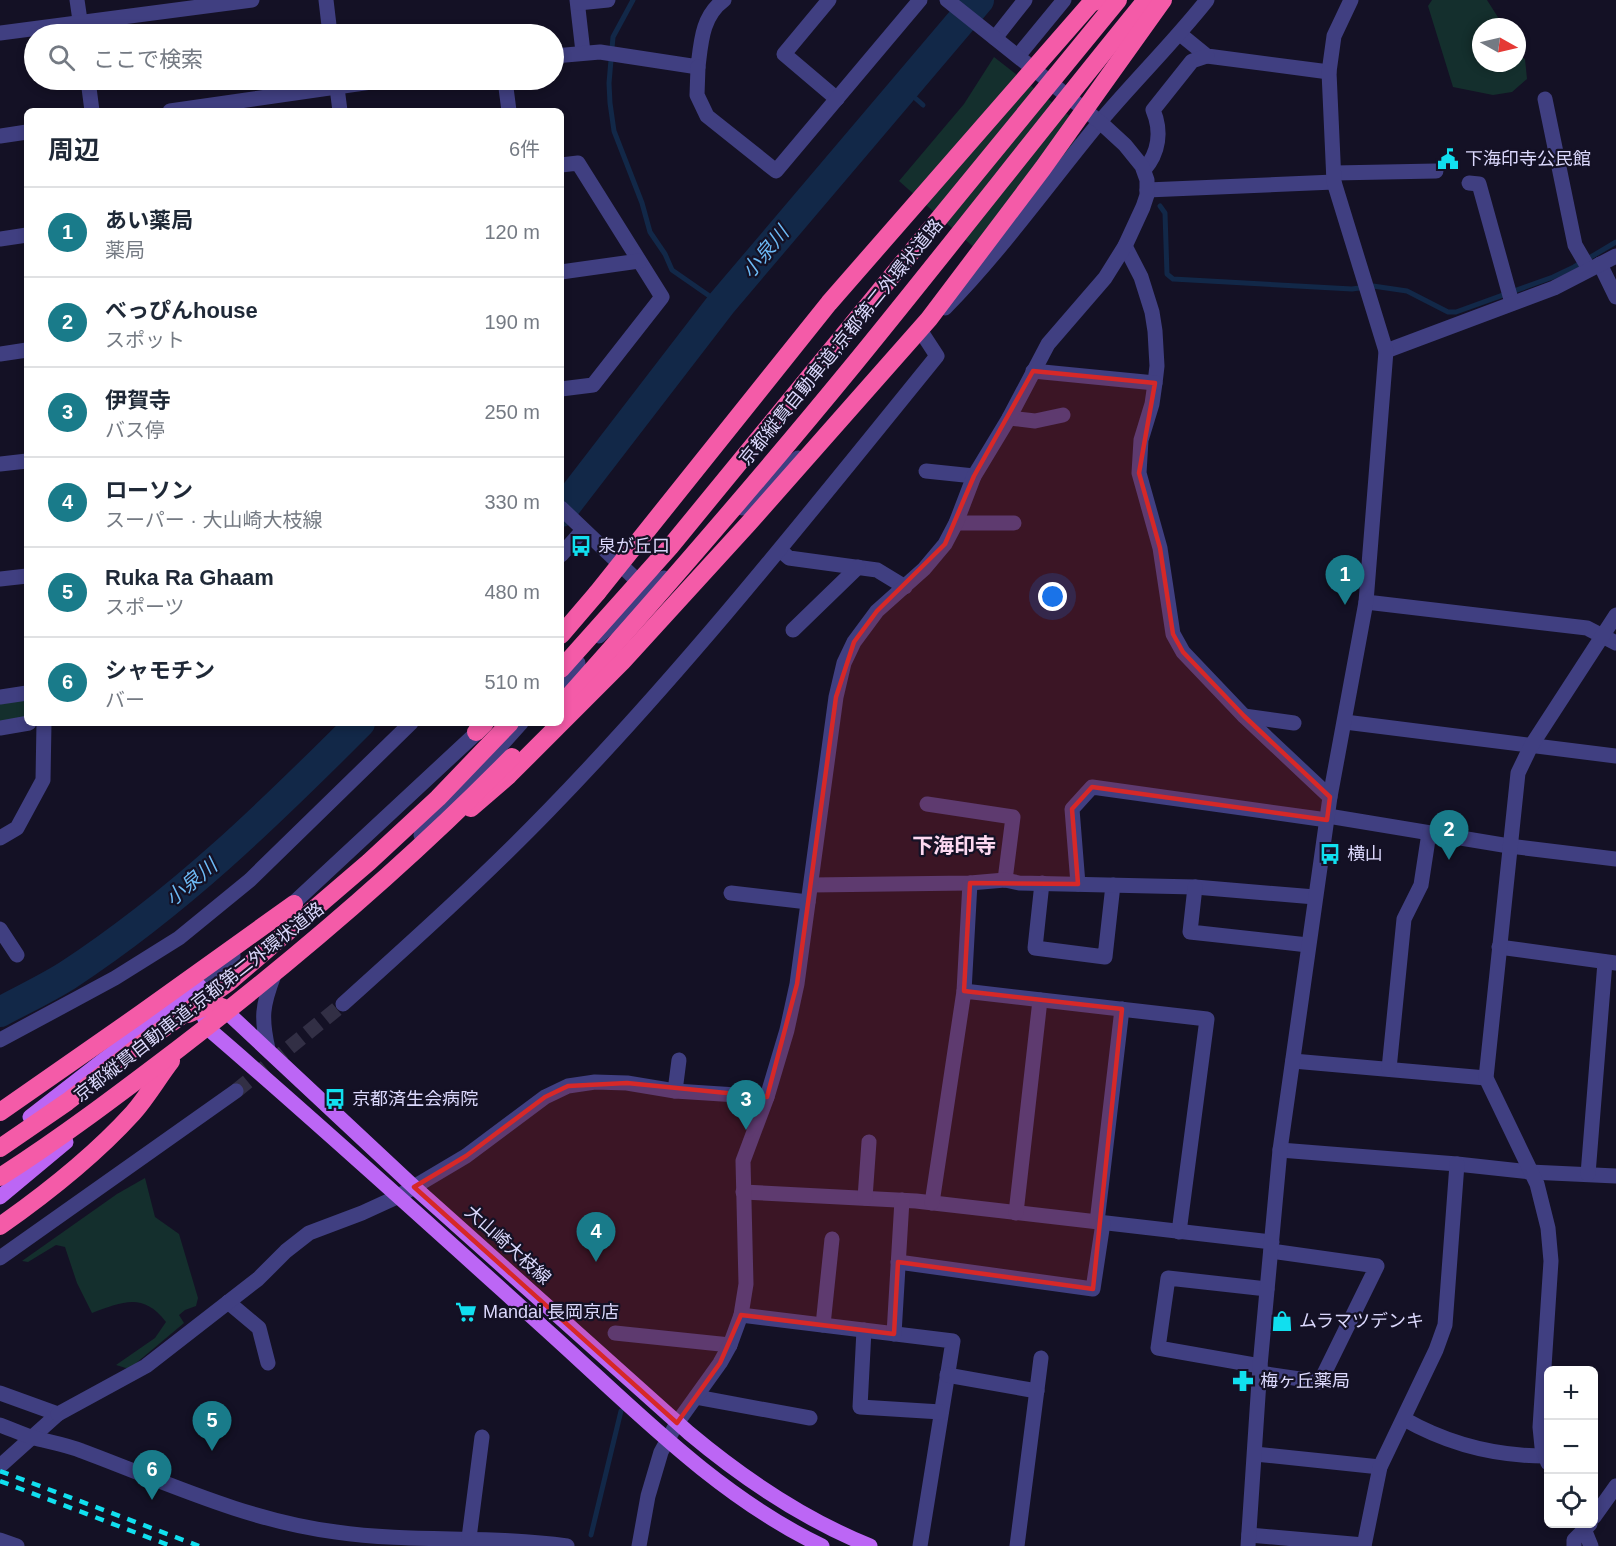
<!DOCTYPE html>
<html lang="ja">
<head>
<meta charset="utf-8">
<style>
  body { margin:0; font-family:Helvetica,"Noto Sans JP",sans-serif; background:#f2f2f3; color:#1f2937 }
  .controls { position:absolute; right:18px; bottom:18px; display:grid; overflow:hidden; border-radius:9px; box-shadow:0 3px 9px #0003 }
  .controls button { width:54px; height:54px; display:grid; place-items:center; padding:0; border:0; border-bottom:2px solid #e0e1e3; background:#fff; color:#1f2937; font:30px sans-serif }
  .compass { position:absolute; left:1472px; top:18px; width:54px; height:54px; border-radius:50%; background:#fff; box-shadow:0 3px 9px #0003; rotate:98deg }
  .you { position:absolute; left:1053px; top:597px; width:21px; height:21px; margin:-15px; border:4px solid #fff; border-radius:50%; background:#1a73e8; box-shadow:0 0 0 9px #1a73e833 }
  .badge { display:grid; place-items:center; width:39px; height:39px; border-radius:50%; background:#197b8a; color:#fff; font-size:20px; font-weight:700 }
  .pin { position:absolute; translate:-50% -50px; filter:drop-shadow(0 2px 3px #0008) }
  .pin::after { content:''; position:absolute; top:32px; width:21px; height:18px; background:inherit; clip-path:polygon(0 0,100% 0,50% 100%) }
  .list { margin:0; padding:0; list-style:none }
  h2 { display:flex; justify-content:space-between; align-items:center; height:78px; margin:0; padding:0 24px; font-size:26px }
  h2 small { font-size:20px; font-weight:400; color:#747a83 }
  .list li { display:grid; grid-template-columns:39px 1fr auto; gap:18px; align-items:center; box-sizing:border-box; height:90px; padding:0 24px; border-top:2px solid #e0e1e3 }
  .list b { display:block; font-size:22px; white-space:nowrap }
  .list p { margin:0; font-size:20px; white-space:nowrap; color:#747a83 }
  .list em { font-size:20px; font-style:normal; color:#747a83 }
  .icon { flex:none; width:33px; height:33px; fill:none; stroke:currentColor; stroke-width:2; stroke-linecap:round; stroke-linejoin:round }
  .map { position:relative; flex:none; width:1616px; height:1546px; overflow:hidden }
  .search { position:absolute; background:#fff; box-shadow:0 3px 9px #0003; left:24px; top:24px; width:540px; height:66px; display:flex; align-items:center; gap:15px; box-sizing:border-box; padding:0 21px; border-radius:33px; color:#747a83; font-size:22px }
  .panel { position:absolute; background:#fff; box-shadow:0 3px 9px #0003; left:24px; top:108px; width:540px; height:618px; border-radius:9px }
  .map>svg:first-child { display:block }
</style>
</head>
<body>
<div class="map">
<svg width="1616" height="1546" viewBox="0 0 1616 1546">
  <rect width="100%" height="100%" fill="#141125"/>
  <g fill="#142f2d">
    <polygon points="1432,0 1487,0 1501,22 1502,27 1481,27 1481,63 1517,63 1517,54 1525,59 1527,79 1512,92 1493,95 1453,87 1428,6"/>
    <polygon points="994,57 1071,117 1078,147 978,251 899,181 964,104"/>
    <polygon points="26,700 27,717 0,722 0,704"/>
    <path d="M145,1178L155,1217L179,1234L198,1298L196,1306L185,1310L179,1315L184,1323L129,1369L116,1365L155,1338L166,1322C143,1292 123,1302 92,1313L77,1283L65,1247L56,1245L28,1262L22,1261L117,1194Z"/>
  </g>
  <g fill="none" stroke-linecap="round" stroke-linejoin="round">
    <g stroke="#122848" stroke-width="5">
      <polyline points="633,0 613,37 609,83 610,103 614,131 642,203 650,232 665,254 672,270 721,304"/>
      <polyline points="904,88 923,105"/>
      <polyline points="1160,206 1165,213 1167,274 1173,279 1352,289 1373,286 1407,291 1448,312 1456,312 1553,277 1574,267 1616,242"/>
      <polyline points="591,1535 621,1411"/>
    </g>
    <g stroke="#122848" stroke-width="30">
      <polyline points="561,512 721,304 979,0"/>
      <path d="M0,1012C22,1000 46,989 68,975C179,902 267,816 360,723"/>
    </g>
    <polyline stroke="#322f45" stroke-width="15" stroke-dasharray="15 8" stroke-linecap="butt" points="236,1091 343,1004"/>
    <g stroke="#403f81" stroke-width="15">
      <polyline points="77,0 82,34"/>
      <polyline points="326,0 330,34"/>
      <polyline points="577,0 583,52"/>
      <polyline points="829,0 784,54 837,99"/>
      <polyline points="578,3 608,0"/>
      <polyline points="0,33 252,0"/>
      <polyline points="1180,34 1207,56 1329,72"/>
      <polyline points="995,38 1025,0"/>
      <path d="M554,56L600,52L698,67C701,42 702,16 724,0"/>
      <polyline points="1018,56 1064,0"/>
      <polyline points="698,67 697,95 707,116 776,171 920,0"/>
      <polyline points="88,80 92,111"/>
      <polyline points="336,80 340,111"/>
      <polyline points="505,80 509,111"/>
      <polyline points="1545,99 1575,245 1589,269"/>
      <polyline points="170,111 385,80"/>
      <polyline points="0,136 27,132"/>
      <polyline points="561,165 578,163 662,297 593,385 561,389"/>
      <path d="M1144,170C1159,153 1162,131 1153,110L1192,61L1207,56"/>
      <polyline points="1334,173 1436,171"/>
      <polyline points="1469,183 1479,184 1512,303"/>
      <polyline points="1147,190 1334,182"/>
      <polyline points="0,239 27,235"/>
      <polyline points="1125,246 1141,277 1152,312 1155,331 1157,366 1155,383 1152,404 1141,440 1139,473 1160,548 1173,634 1183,652 1244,716 1330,797"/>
      <polyline points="1600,264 1616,297"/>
      <polyline points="561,272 639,261"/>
      <path d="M945,308C1001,251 1047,186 1098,124C1133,82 1173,43 1207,0"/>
      <polyline points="1386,351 1554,288 1616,256"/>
      <polyline points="0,354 27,350"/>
      <polyline points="1033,371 1155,383"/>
      <polyline points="1009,418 1035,421 1063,415"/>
      <polyline points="0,464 27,461"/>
      <polyline points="926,471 974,476"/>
      <polyline points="561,508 645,588"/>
      <polyline points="742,508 798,458"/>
      <polyline points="956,523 1014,523"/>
      <polyline points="780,550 789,558 877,570 905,587"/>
      <polyline points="561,555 583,530"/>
      <polyline points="0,579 27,576"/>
      <polyline points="1366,602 1587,628 1616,643"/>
      <polyline points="793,630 858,567"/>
      <polyline points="599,636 664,578"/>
      <polyline points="561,681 578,663"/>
      <polyline points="0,697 27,693"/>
      <polyline points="1244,716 1294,723"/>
      <polyline points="1345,722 1616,756"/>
      <polyline points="0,728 29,723"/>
      <polyline points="927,804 1013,817 1005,880"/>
      <polyline points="1328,816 1509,846 1616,859"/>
      <polyline points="421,835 521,723"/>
      <polyline points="0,838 17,828 43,780 44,723"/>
      <polyline points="1042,883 1035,948 1105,957 1113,885"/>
      <polyline points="1078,884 1072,809 1092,787 1327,820"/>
      <polyline points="811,885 970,883 1005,880 1019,883 1195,887 1315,897"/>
      <polyline points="1195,887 1190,932 1308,945"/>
      <polyline points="731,893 808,902"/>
      <polyline points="285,911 485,725"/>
      <polyline points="0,929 17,955"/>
      <polyline points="1499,947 1616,963"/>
      <polyline points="199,986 233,956"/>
      <polyline points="964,991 970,883"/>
      <path d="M343,1004C413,941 483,878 548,811C687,668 812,510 937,356L922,333"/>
      <polyline points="0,1040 115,978 179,938 250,880 411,723"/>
      <path d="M268,1049C261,1018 262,1006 274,975"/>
      <polyline points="1293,1061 1486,1078"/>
      <polyline points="1389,1069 1404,919 1421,885 1429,833"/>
      <polyline points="675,1091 679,1060"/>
      <polyline points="1280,1150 1457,1164 1530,1172 1616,1176"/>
      <polyline points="1588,1174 1605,962"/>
      <polyline points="743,1192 916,1201 1272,1242"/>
      <polyline points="865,1198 869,1142"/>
      <polyline points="932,1203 964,991 1207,1019 1179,1232"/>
      <polyline points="1016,1213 1040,1000"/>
      <polyline points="1097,1222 1122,1009"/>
      <polyline points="0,1258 236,1091"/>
      <polyline points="898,1262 1093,1289 1103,1223"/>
      <polyline points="228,1302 259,1328 268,1363"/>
      <polyline points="741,1315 953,1341 920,1546"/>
      <polyline points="823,1325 832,1239"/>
      <polyline points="864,1330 860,1407 941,1412"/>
      <polyline points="615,1333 730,1345"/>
      <polyline points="894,1334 902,1200"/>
      <polyline points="1260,1366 1158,1348 1168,1278 1267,1289"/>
      <polyline points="1260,1373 1320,1382 1377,1266 1271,1251"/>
      <polyline points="947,1375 1037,1391"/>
      <polyline points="0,1393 58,1414 0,1466"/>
      <polyline points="696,1397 810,1418"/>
      <polyline points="58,1414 146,1366 258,1279 286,1251 309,1233 362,1213 397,1197 466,1156 545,1097 568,1086 595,1082 627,1083 675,1091 767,1097"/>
      <path d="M1404,1419C1448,1444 1494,1456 1545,1456"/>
      <path d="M0,1425C11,1429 22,1434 34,1438C50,1442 67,1445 82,1451C165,1482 248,1521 336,1532C413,1543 491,1535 567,1546"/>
      <polyline points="1255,1454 1380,1467"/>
      <polyline points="1548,1463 1542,1447 1540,1427 1551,1261 1548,1228 1537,1184 1486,1078 1518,773 1531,746 1616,615"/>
      <polyline points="1594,1517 1616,1486"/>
      <polyline points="1582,1524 1591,1546"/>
      <polyline points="1249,1535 1364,1545"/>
      <polyline points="469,1538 482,1437"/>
      <polyline points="0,1540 17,1546"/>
      <polyline points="639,1546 648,1496 661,1452 677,1423 720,1363 730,1345 741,1315 746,1284 743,1161 767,1097 787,1030 797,984 836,697 844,663 854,642 877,611 924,569 945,544 956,523 974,476 1009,418 1048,344 1105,278 1125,246 1143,207 1147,195 1147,180 1142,166 1125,145 1100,122 947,0"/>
      <polyline points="1017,1546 1041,1358"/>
      <polyline points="1248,1546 1260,1366 1280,1150 1330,797 1366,602 1386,351 1334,182 1329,72 1334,36 1351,0"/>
      <polyline points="1364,1546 1380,1467 1436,1350 1445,1325 1457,1164"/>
      <polyline points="1574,1546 1574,1540 1590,1524"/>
    </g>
    <g stroke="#bc66f5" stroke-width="15">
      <path d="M199,986L414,1187L689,1433C744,1479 803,1519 870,1546"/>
      <path d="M203,1015L211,1031C326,1130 439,1233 552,1335C636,1411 719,1497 822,1546"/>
      <polyline points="30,1117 199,986"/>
      <polyline points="0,1197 66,1142"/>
    </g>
    <g stroke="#f45ba8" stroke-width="18">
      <polyline points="561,635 597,593"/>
      <polyline points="476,732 485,723"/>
      <polyline points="471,808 508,776"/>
      <polyline points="188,1014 207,1006 222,1007"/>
      <polyline points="0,1112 142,1013 294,904"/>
      <path d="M0,1226C47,1193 94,1156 133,1113C147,1097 158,1078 171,1061"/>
    </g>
    <g stroke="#11dfef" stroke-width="4.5" stroke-dasharray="9 8" stroke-linecap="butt">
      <polyline points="0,1471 199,1546"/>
      <polyline points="0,1481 171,1546"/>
    </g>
    <g stroke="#f45ba8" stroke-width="18">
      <polyline points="597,593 829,303 1091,3 1099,0"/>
      <polyline points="561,669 670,547 1118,0"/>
      <path d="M561,705C661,593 760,479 855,363C953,243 1048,120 1146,0"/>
      <polyline points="508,776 622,662 748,524 929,319 1043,168 1163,0"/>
      <polyline points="0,1148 67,1102 144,1042 228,983 369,862 438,798 510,723"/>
      <path d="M0,1177C61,1138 119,1094 177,1050C294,960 408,863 512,757"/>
    </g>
  </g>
  <path fill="#d62828" fill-opacity="0.2" stroke="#d62828" stroke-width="4.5" stroke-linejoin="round" d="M1033,371L1155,383L1139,473L1160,548L1173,634L1183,652L1244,716L1330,797L1327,820L1092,787L1072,809L1078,884L970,883L964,991L1122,1009L1093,1289L898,1262L894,1334L741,1315L720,1363L677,1423L414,1187L466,1156L545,1097L568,1086L627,1083L767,1097L797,984L836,697L854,642L877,611L945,544L974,476Z"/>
  <defs>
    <symbol id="civic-bare" viewBox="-9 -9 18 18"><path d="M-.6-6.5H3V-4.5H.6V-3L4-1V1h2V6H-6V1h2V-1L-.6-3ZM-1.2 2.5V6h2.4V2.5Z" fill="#11dfef" stroke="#141125" stroke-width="2.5" paint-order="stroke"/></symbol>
    <symbol id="bus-bare" viewBox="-9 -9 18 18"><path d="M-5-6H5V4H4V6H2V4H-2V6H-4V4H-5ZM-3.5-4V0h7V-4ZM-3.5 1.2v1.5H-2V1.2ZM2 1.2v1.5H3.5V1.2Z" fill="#11dfef" stroke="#141125" stroke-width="2.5" paint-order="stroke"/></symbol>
    <symbol id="supermarket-bare" viewBox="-9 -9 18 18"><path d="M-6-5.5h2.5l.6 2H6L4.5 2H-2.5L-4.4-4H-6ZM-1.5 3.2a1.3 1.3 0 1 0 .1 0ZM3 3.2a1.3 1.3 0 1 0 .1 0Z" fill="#11dfef" stroke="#141125" stroke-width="2.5" paint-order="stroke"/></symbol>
    <symbol id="shop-bare" viewBox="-9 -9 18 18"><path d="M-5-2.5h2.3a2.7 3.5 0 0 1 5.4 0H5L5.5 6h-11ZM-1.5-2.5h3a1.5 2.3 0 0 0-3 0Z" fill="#11dfef" stroke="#141125" stroke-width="2.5" paint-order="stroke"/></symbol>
    <symbol id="pharmacy-bare" viewBox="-9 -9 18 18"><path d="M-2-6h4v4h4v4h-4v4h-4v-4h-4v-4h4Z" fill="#11dfef" stroke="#141125" stroke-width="2.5" paint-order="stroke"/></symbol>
  </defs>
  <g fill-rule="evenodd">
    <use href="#civic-bare" x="1433" y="144" width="30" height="30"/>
    <use href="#bus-bare" x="566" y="531" width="30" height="30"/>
    <use href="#bus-bare" x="1315" y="839" width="30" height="30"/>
    <use href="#bus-bare" x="320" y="1084" width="30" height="30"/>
    <use href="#supermarket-bare" x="451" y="1297" width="30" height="30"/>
    <use href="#shop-bare" x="1267" y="1306" width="30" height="30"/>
    <use href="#pharmacy-bare" x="1228" y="1366" width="30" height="30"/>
  </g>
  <g text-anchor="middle" stroke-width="4.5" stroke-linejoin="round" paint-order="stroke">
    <g font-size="18" fill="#dbd8fc" stroke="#141125" text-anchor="start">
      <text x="1465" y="165">下海印寺公民館</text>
      <text x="598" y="552">泉が丘口</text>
      <text x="1347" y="860">横山</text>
      <text x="352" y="1105">京都済生会病院</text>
      <text x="483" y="1318">Mandai 長岡京店</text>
      <text x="1299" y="1327">ムラマツデンキ</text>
      <text x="1260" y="1387">梅ヶ丘薬局</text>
    </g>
    <g font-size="18" fill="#dbd8fc" stroke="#141125">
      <text transform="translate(841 342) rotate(-51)" y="6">京都縦貫自動車道;京都第二外環状道路</text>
      <text transform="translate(199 1002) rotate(-38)" y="6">京都縦貫自動車道;京都第二外環状道路</text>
      <text transform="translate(508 1245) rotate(42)" y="6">大山崎大枝線</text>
    </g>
    <g font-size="20" font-style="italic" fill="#6dbaf5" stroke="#141125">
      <text transform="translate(765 252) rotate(-50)" y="7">小泉川</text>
      <text transform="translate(191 882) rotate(-40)" y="7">小泉川</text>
    </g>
    <g font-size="21" font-weight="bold" fill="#fdd9f1" stroke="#141125">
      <text x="954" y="853">下海印寺</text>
    </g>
  </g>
</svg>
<div class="controls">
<button>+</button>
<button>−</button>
<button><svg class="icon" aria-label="locate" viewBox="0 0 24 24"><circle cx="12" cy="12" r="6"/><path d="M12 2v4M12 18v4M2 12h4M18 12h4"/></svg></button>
</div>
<svg class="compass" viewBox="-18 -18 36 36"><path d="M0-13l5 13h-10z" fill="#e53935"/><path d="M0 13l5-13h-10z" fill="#747a83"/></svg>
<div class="you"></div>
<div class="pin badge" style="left:1345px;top:605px">1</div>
<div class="pin badge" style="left:1449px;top:860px">2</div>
<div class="pin badge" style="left:746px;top:1130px">3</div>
<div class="pin badge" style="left:596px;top:1262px">4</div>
<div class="pin badge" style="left:212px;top:1451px">5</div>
<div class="pin badge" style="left:152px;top:1500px">6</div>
<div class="search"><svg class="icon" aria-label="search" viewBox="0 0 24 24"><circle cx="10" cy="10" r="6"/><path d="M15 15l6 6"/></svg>ここで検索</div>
<section class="panel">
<h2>周辺<small>6件</small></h2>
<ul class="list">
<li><span class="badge">1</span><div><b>あい薬局</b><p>薬局</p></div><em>120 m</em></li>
<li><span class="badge">2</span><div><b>べっぴんhouse</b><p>スポット</p></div><em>190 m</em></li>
<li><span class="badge">3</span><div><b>伊賀寺</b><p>バス停</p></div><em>250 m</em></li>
<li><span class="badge">4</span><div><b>ローソン</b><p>スーパー · 大山崎大枝線</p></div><em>330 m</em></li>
<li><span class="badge">5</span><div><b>Ruka Ra Ghaam</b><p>スポーツ</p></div><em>480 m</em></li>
<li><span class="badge">6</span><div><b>シャモチン</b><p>バー</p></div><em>510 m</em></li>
</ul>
</section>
</div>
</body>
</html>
